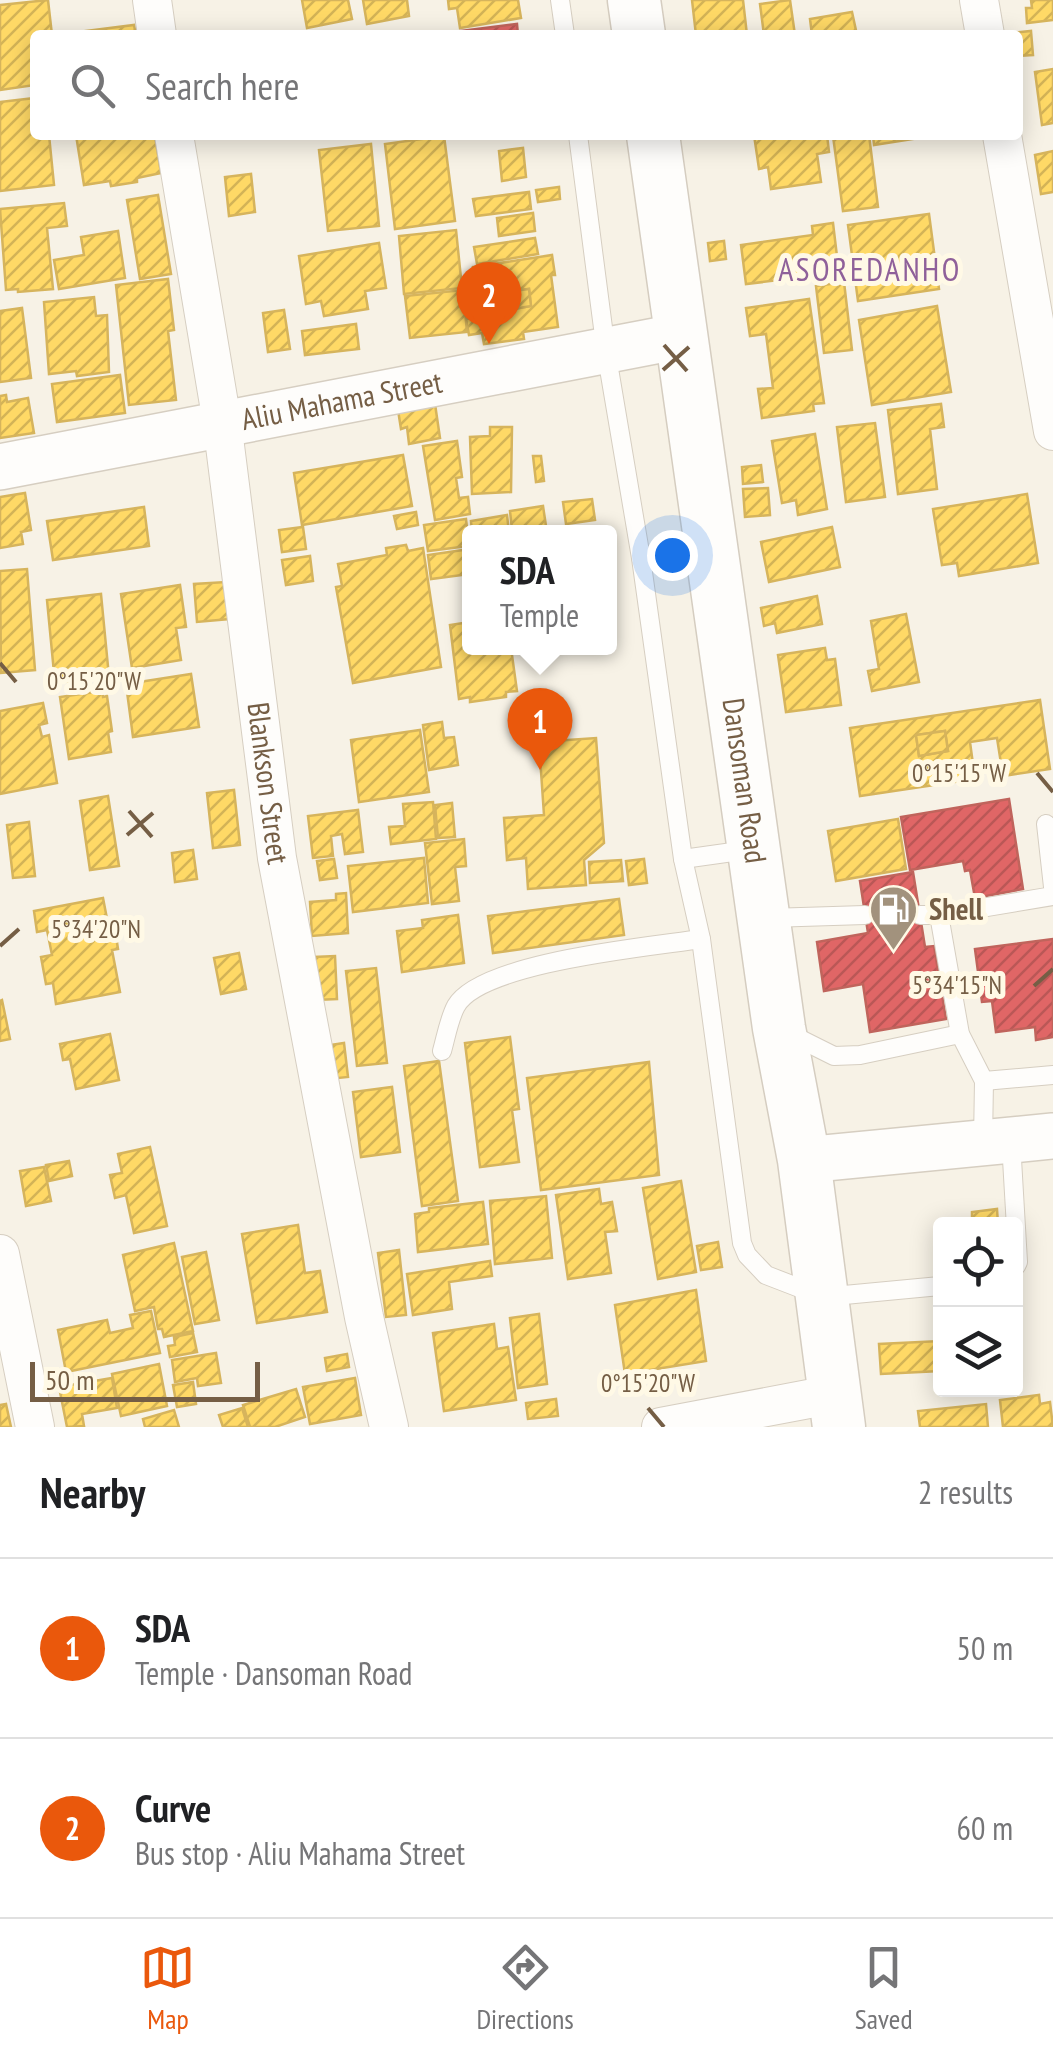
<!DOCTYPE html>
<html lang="en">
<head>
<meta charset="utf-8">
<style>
  body { margin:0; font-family:"PT Sans Narrow",sans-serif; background:#f2f2f2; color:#202124 }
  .controls { position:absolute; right:30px; bottom:30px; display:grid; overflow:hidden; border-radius:10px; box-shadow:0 5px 25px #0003 }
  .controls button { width:90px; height:90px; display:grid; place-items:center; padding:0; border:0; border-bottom:2px solid #e0e0e0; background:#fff; color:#202124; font:50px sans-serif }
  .scale { position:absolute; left:30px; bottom:25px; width:230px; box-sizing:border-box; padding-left:10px; border:5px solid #755e45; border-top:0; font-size:28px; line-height:35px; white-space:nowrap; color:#755e45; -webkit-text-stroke:8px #fff9e6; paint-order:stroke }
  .you { position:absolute; left:672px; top:555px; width:35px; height:35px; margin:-25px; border:8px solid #fff; border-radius:50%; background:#1a73e8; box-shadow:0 0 0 15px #1a73e833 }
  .badge { display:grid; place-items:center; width:65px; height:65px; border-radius:50%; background:#ea580c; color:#fff; font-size:32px; font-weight:700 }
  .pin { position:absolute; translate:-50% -82px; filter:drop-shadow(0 2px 5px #0008) }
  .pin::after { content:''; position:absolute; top:52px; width:35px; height:30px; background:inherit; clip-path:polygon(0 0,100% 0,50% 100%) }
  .popup { position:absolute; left:462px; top:525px; width:155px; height:130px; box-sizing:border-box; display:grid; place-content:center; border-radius:10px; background:#fff; filter:drop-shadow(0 2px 8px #0005); font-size:32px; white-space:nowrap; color:#757577 }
  .popup b { font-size:38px; color:#202124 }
  .popup::after { content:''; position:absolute; left:50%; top:100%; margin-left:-20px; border:20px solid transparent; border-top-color:#fff }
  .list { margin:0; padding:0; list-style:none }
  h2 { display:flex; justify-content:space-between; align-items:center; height:130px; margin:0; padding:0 40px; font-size:42px }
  h2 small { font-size:32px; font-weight:400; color:#757577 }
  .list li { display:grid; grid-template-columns:65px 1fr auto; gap:30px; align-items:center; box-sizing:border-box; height:180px; padding:0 40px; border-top:2px solid #e0e0e0 }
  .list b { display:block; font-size:38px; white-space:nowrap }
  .list p { margin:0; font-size:32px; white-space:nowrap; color:#757577 }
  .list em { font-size:32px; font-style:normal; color:#757577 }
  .icon { flex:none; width:55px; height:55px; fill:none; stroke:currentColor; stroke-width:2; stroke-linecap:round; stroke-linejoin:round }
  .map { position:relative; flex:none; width:1053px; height:1427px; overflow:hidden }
  .search { position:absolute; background:#fff; box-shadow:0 5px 25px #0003; left:30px; right:30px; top:30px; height:110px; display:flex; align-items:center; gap:25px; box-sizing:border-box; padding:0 35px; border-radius:10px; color:#757577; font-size:38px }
  .sheet { height:490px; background:#fff }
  nav { display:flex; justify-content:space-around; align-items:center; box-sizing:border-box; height:140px; border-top:2px solid #e0e0e0; background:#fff; font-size:28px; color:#757577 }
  nav a { display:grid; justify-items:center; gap:5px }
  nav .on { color:#ea580c }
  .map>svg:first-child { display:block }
</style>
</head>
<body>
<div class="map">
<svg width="1053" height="1427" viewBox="0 0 1053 1427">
  <defs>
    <pattern id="homes-hatch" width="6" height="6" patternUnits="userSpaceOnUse" patternTransform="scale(2.5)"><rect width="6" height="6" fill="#ffd966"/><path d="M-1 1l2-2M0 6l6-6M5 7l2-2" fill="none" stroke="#d3b356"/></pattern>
    <pattern id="shops-hatch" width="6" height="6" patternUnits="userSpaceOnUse" patternTransform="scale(2.5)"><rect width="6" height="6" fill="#e06666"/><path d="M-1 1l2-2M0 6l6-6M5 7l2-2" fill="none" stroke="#ba5756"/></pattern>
  </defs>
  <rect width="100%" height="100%" fill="#f7f2e6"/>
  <g fill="url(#homes-hatch)" stroke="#d6b45c" stroke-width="2.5" fill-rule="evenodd">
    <polygon points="48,0 52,35 35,35 35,85 0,90 0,5"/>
    <polygon points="302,0 348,0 352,19 307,28"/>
    <polygon points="363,0 407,0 409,16 367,24"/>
    <polygon points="448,0 518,0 521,18 460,28 457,8 449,9"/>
    <polygon points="692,0 743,0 747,35 696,35"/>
    <polygon points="790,0 795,35 764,35 760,4"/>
    <polygon points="1031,0 1053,0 1053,20 1027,23 1026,8 1032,8"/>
    <polygon points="852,12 857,35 812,35 810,19"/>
    <polygon points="134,25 136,35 71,35 70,33"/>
    <polygon points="1031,31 1033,55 1018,56 1018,35 1012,33"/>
    <polygon points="1053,69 1053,123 1042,125 1035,72"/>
    <polygon points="35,98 35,135 49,135 54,185 0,191 0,102"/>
    <polygon points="76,135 160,135 155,136 161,173 137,178 137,182 111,186 110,181 84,185"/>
    <polygon points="754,135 827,135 829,152 817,154 821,182 771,189 768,167 759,169"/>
    <polygon points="869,135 878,207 843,211 833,136"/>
    <polygon points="873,135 938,135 874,145"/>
    <polygon points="444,136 455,221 395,229 385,144"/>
    <polygon points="371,144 379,226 328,231 319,150"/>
    <polygon points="523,148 526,177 502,181 499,151"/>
    <polygon points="1053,151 1053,192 1041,194 1035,155"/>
    <polygon points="251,174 255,212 229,216 225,177"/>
    <polygon points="559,187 560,199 538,202 536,190"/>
    <polygon points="529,192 531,209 476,216 473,199"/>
    <polygon points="158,195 171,274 140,279 127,200"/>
    <polygon points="64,203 67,226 47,228 53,289 18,292 18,289 6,290 0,209"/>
    <polygon points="533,213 535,231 499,236 497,218"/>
    <polygon points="929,214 939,289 858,301 848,225"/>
    <polygon points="833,223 839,273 746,284 741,245 813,235 812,226"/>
    <polygon points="456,230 462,288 404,294 399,236"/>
    <polygon points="118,231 125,278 59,289 54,260 84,255 81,237"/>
    <polygon points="535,238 538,254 477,264 474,247"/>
    <polygon points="724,241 726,259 710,261 708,243"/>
    <polygon points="379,243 386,288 365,291 368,309 324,316 321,301 306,304 299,256"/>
    <path d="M552,255L555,275H551L558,327L523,332L524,339L484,344L482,333L469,335L466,319L480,317L473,267ZM529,289L531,306L508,310L505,292Z"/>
    <polygon points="168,279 174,330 168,331 176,400 129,405 116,285"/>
    <polygon points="844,282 852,350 824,353 816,286"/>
    <polygon points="529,289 531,306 508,310 505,292"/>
    <polygon points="463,290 467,332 410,338 405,296"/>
    <polygon points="94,297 96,316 107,315 109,372 77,376 76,371 49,374 44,302"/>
    <polygon points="809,299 824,403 813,404 814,411 762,418 758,389 773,388 766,334 750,336 746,308"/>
    <polygon points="937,306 951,392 872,405 859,320"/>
    <polygon points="22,308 31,378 0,382 0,311"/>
    <polygon points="284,310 290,349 268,352 263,313"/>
    <polygon points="356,324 359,349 305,355 302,331"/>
    <polygon points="120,375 125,413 57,422 52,384"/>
    <polygon points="6,395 7,402 28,398 34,433 0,438 0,396"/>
    <polygon points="435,404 440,438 409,444 407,427 401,429 398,410"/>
    <polygon points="941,404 944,427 930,429 937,489 898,494 888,410"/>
    <polygon points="875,423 885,497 846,502 837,427"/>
    <polygon points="490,427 512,427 511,492 472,494 470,437 490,436"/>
    <polygon points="815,434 827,509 798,515 796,500 782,503 772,441"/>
    <polygon points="457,441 462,477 456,478 459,498 468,497 470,514 435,520 423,446"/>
    <polygon points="403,455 412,506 302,525 294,473"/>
    <polygon points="533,456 541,456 544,481 536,482"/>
    <polygon points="761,465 763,482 743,484 742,467"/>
    <polygon points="768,488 770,515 745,517 743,489"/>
    <polygon points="25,493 31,530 21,532 23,544 0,548 0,497"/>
    <polygon points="1027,494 1038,563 959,576 957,563 942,565 933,509"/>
    <polygon points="592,499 595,520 566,524 563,502"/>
    <polygon points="543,506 546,526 512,530 510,511"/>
    <polygon points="144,507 149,546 53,560 47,521"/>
    <polygon points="416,512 418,525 397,529 394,516"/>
    <polygon points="507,515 509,532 472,532 471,521"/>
    <polygon points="466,519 469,546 428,551 424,525"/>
    <polygon points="303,527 306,549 282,552 279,530"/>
    <polygon points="832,527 840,567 769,582 761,542"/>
    <polygon points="406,545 408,551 423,548 441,667 353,683 336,587 342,586 338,564 387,555 386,548"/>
    <polygon points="470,549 470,574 431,579 428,555"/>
    <polygon points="310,556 313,581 286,585 282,560"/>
    <polygon points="27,569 35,670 1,673 0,571"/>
    <polygon points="226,582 229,619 197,622 194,584"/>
    <polygon points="180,585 186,627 176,628 181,660 132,668 121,594"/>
    <polygon points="101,594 109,677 55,683 47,600"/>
    <polygon points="817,596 822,624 777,633 775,623 764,626 761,608"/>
    <polygon points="906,614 919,682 872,691 868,671 879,669 871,621"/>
    <polygon points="470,622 470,648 511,648 517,691 506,692 506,697 470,702 470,697 459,699 450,625"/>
    <polygon points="825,648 827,660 835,659 841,705 786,712 778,655"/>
    <polygon points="191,674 199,727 133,737 126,684"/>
    <polygon points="102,691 103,697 107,696 112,731 108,732 111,752 69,759 60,697"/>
    <path d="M1040,700L1050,769L1003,776L997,738L970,742L975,779L860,796L850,728ZM945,731L948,751L919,756L916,735Z"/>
    <polygon points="43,703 47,723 39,725 42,737 49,735 57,783 0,794 0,711"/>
    <polygon points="442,722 444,738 454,737 458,765 429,770 423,725"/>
    <polygon points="420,730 429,792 359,802 351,740"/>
    <polygon points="945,731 948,751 919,756 916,735"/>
    <polygon points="596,738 604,843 584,860 586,885 528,889 526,858 507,860 504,818 544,815 539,742"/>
    <polygon points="234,790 240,845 213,848 207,793"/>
    <polygon points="108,796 119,866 90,870 80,801"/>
    <polygon points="433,802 436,839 391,844 389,827 405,826 403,804"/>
    <polygon points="452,803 455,837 438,838 435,805"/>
    <polygon points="358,810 363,852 345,854 342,834 331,836 333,856 313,858 308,816"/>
    <polygon points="898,819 906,869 836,881 828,831"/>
    <polygon points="29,822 35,876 13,878 7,825"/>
    <polygon points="464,839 466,866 455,867 459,901 432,904 425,843"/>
    <polygon points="193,850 197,879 175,882 172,853"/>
    <polygon points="424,858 428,903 353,912 348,866"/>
    <polygon points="334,859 337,878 320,880 317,861"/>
    <polygon points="644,859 647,883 629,885 626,861"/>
    <polygon points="621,860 623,881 590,883 589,862"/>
    <polygon points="346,893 348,933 312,936 310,902 336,900 336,894"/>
    <polygon points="103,898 108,924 114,923 118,949 112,950 120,992 56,1004 53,983 46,984 41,957 52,955 47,930 37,932 34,911"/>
    <polygon points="619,899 624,935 493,953 488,916"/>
    <polygon points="458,915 464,963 402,972 397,931 423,928 422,920"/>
    <polygon points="239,953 246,989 221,994 214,958"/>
    <polygon points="335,956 337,999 316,1000 314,957"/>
    <polygon points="376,968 387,1063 357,1066 346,971"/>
    <polygon points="2,1000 10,1039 0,1041 0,1001"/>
    <polygon points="110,1034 119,1080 76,1089 70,1059 63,1060 60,1044"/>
    <polygon points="510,1037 519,1109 512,1110 519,1162 480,1167 465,1043"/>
    <polygon points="344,1043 348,1077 329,1079 324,1046"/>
    <polygon points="439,1061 458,1201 422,1206 404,1066"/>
    <polygon points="649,1062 659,1175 541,1190 527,1078"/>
    <polygon points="392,1087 400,1152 361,1157 353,1092"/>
    <polygon points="150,1147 167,1226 134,1233 126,1195 115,1198 110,1175 122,1173 118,1154"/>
    <polygon points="69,1161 72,1176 49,1181 46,1165"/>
    <polygon points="44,1167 51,1201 26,1206 20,1171"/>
    <polygon points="681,1181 696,1272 658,1279 643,1188"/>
    <polygon points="599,1189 601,1204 612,1202 617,1231 605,1232 611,1273 568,1279 556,1195"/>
    <polygon points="546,1196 552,1258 495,1264 490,1201"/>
    <polygon points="483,1202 488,1244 418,1252 415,1214 429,1212 429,1208"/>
    <polygon points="997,1209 998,1224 962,1224 962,1221 972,1220 972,1212"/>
    <polygon points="298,1225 305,1273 320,1271 327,1312 257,1323 242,1234"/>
    <polygon points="718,1242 722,1267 701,1270 697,1246"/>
    <polygon points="174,1243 193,1331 164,1337 162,1329 158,1329 154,1307 135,1311 123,1255"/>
    <polygon points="399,1250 406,1315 386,1317 378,1253"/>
    <polygon points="206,1252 219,1320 195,1324 182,1257"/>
    <polygon points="490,1261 492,1276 449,1282 452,1309 413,1315 407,1274"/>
    <polygon points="696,1290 706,1361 625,1374 615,1305"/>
    <polygon points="151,1311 160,1353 66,1372 58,1330 107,1320 110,1333 133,1328 130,1315"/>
    <polygon points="539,1314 547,1384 518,1388 510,1318"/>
    <polygon points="494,1324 497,1349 508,1347 516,1400 444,1411 433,1333"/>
    <polygon points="193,1333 197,1352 170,1357 168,1346 175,1345 174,1337"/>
    <polygon points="940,1341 940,1371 881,1374 879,1344"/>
    <polygon points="216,1353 221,1383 198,1386 197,1378 175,1382 172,1360"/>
    <polygon points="347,1354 349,1367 327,1371 325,1358"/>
    <polygon points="159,1364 167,1406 121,1416 112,1374"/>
    <polygon points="112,1378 117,1408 82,1414 84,1426 67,1427 59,1387"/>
    <polygon points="355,1378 361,1415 310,1424 303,1387"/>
    <polygon points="193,1382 196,1404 177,1407 173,1385"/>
    <polygon points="296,1389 305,1417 275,1427 250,1427 243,1405"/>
    <polygon points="1039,1395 1040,1404 1050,1402 1053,1427 1003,1427 1000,1400"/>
    <polygon points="556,1399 558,1416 528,1419 526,1403"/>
    <polygon points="6,1404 11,1427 0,1427 0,1405"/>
    <polygon points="986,1404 988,1427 920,1427 918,1411"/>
    <polygon points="242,1408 248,1427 223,1427 219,1415"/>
    <polygon points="174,1410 179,1427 145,1427 143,1419"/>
  </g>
  <g fill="url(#shops-hatch)" stroke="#c0645c" stroke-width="2.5">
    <polygon points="517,24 518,35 460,35 460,31"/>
    <polygon points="1009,799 1023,889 975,898 970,870 965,871 963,861 910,870 901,817"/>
    <polygon points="913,872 925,947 934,946 946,1019 870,1032 863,984 824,991 817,942 868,933 860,881"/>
    <polygon points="1053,939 1053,1037 1036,1040 1035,1027 996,1032 992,1001 982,1002 975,949"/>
  </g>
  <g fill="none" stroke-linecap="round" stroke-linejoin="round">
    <defs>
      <g id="service">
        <polyline points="560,0 565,35"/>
        <polyline points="578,135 606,351 641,558 683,859 701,939 742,1243 747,1255 766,1275 823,1297 940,1286"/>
        <polyline points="641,558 710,549"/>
        <polyline points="1046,824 1053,887"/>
        <polyline points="683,859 747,850"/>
        <polyline points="920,915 939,915 1053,896"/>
        <polyline points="939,915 960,1034 984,1081 983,1141"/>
        <polyline points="769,918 865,915"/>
        <polyline points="788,1033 834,1056 860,1055 960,1034"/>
        <path d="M442,1051C446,1037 449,1019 456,1006C481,962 649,947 701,939"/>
        <polyline points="984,1081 1053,1075"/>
        <polyline points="1011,1142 1018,1262 1016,1266"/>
      </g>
      <g id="minor">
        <polyline points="152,0 157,35"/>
        <polyline points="979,0 985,35"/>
        <path id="s1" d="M174,135L222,422L277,858L364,1317L389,1427"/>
        <polyline points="1002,135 1053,431"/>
        <polyline points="0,1254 35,1427"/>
        <polyline points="661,1427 835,1394"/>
      </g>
      <g id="tertiary">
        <path id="s2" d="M0,467L681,336"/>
        <polyline points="804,1160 1053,1136"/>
      </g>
      <g id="secondary">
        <polyline points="634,0 639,35"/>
        <path id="s3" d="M653,135L779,1028L804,1160L839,1427"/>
      </g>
    </defs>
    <use href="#service" stroke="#d6cec1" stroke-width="20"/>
    <use href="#minor" stroke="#d6cec1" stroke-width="40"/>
    <use href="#tertiary" stroke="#d6cec1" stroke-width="48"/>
    <use href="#secondary" stroke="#d5cdc0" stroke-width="55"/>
    <use href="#service" stroke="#fefdfb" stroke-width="18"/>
    <use href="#minor" stroke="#fefdfb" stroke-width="38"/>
    <use href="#tertiary" stroke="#fefdfb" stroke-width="45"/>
    <use href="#secondary" stroke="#fefdfb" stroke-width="52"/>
  </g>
  <path fill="none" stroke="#755e45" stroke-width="4" d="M664,345L687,371M663,370L689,347M0,663L16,682M1037,773L1053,792M129,811L152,837M127,835L153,813M0,946L19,929M1034,986L1053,969M648,1408L664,1427"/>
  <defs>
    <symbol id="fuel-pin" viewBox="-11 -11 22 30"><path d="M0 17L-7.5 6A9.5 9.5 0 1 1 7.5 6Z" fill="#a2927d" stroke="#fff9e6"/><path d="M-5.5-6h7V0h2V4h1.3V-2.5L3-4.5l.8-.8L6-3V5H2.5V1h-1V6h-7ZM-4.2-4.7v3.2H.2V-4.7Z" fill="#fff"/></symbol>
  </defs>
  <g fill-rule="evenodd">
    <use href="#fuel-pin" x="866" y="882" width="55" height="75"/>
  </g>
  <g text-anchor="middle" stroke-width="10" stroke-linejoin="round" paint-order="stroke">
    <g font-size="30" fill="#755e45" stroke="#fff9e6">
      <text dy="10" stroke="none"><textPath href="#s2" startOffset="348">Aliu Mahama Street</textPath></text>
      <text dy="10" stroke="none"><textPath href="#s3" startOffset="652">Dansoman Road</textPath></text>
      <text dy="10" stroke="none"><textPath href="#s1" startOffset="655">Blankson Street</textPath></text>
    </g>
    <g font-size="30" font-weight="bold" fill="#755e45" stroke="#fff9e6" text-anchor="start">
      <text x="929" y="920">Shell</text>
    </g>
    <g font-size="32" letter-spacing="2.5" fill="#8f609a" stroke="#fff9e6">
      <text x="870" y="281">ASOREDANHO</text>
    </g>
  </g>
  <g font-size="25" text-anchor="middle" fill="#755e45" stroke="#fff9e6" stroke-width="10" stroke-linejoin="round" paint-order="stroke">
    <text x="94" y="690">0°15'20"W</text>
    <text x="959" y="782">0°15'15"W</text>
    <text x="96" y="938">5°34'20"N</text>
    <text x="957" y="994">5°34'15"N</text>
    <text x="648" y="1392">0°15'20"W</text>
  </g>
</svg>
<div class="controls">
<button><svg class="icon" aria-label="locate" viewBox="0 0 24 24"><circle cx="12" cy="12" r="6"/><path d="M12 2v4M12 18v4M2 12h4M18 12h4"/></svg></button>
<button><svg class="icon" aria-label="layers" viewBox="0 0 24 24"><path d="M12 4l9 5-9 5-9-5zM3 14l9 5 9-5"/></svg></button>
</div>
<div class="scale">50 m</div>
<div class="you"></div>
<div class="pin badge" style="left:540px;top:770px">1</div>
<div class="popup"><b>SDA</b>Temple</div>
<div class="pin badge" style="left:489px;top:344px">2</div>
<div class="search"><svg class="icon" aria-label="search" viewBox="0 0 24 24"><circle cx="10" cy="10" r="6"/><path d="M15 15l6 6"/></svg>Search here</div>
</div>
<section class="sheet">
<h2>Nearby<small>2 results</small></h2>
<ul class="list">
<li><span class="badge">1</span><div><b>SDA</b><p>Temple · Dansoman Road</p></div><em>50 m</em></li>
<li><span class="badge">2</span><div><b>Curve</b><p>Bus stop · Aliu Mahama Street</p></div><em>60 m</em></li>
</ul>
</section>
<nav>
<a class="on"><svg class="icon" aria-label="map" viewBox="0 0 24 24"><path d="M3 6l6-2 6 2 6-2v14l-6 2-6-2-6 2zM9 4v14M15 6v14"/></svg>Map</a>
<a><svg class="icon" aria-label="directions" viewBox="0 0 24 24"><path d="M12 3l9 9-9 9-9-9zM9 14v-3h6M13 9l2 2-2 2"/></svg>Directions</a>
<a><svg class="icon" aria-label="saved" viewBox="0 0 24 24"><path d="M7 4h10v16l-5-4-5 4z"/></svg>Saved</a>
</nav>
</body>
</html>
